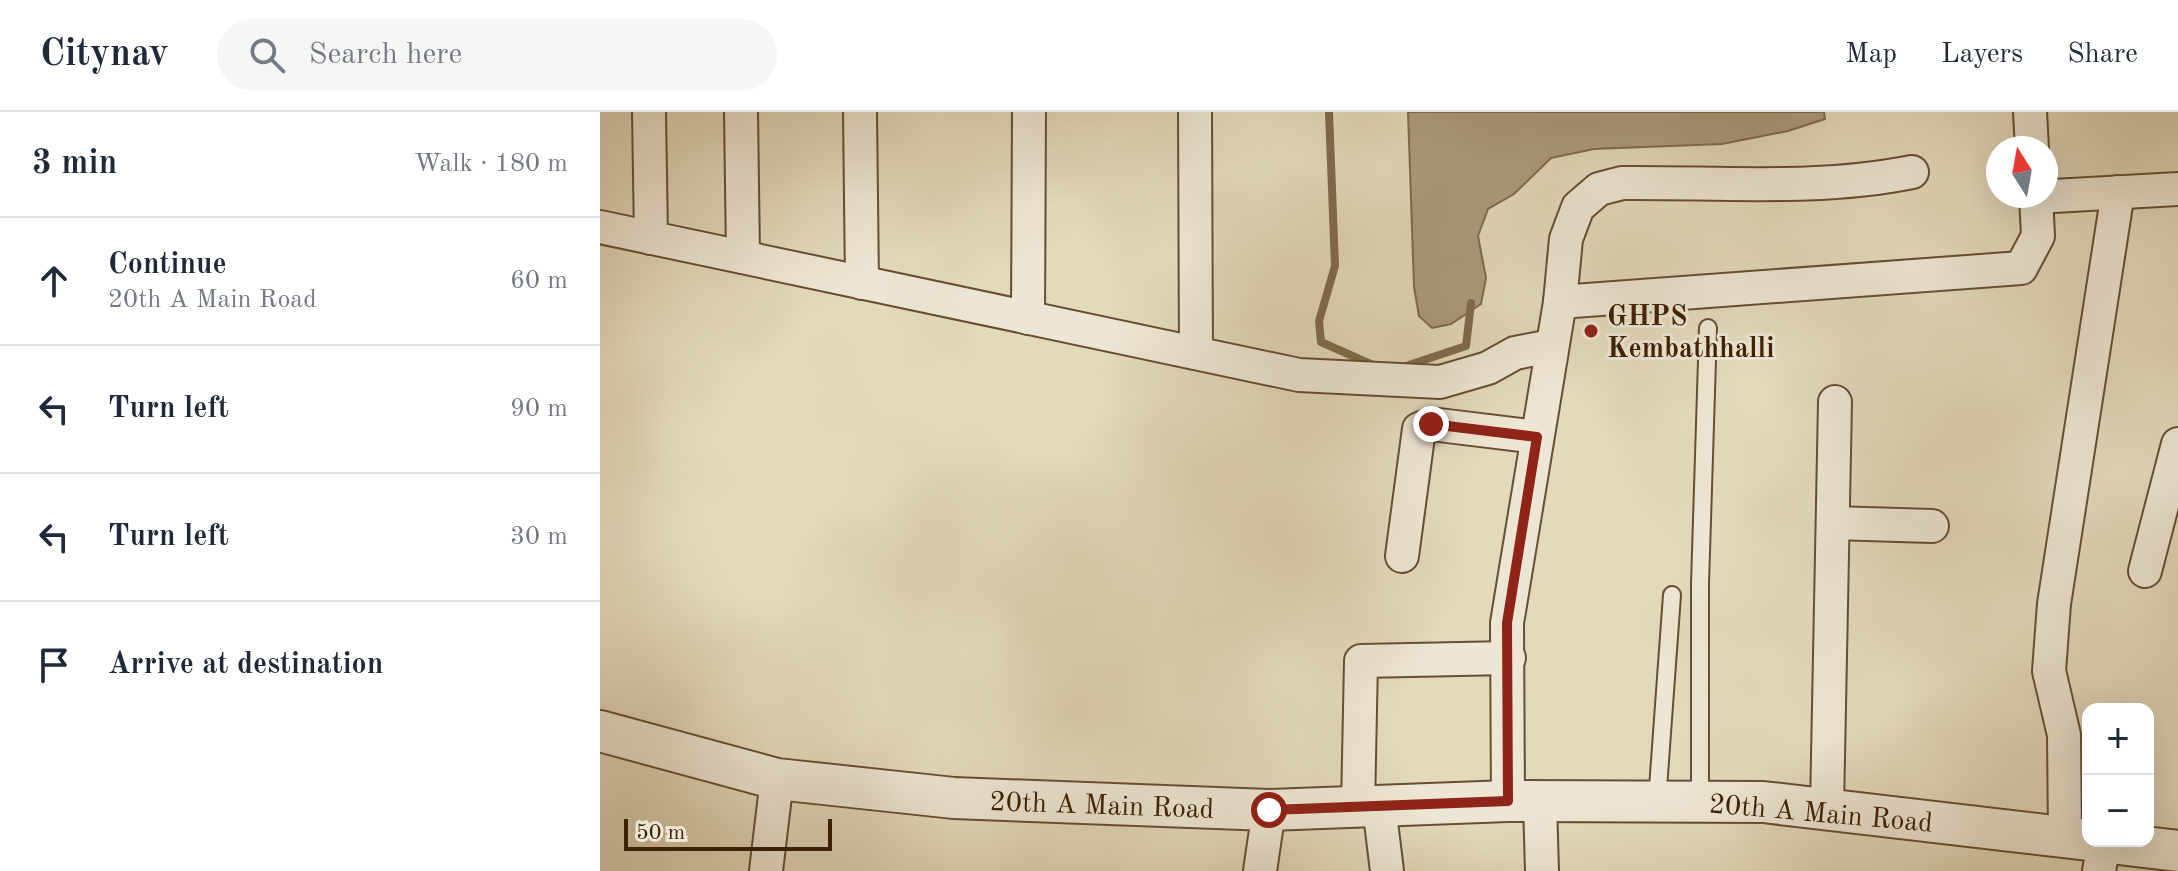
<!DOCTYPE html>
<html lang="en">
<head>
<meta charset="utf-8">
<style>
  body { margin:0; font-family:"Old Standard TT",serif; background:#f6f6f7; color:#1f2937 }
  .controls { position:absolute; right:24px; bottom:24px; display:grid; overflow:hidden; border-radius:16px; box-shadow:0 8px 32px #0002 }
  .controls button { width:72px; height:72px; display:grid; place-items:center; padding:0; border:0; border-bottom:2px solid #e0e1e3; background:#fff; color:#1f2937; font:40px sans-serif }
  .compass { position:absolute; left:1386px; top:24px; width:72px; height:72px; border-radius:50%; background:#fff; box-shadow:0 8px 32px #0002; rotate:349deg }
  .scale { position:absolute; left:24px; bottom:20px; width:208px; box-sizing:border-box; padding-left:8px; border:4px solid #3d2103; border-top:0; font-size:22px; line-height:28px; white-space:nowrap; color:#3d2103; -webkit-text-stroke:6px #ede6d4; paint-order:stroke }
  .stop { position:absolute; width:24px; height:24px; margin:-18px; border:6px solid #8f2418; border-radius:50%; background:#fff }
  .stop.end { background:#8f2418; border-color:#fff; box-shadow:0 2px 8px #0008 }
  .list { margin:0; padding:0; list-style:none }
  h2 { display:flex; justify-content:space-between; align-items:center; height:104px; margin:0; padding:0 32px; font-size:34px }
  h2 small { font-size:26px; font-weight:400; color:#747a83 }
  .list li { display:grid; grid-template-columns:52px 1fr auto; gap:24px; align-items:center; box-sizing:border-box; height:128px; padding:0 32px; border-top:2px solid #e0e1e3 }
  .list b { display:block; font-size:30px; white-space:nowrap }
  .list p { margin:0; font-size:26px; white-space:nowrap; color:#747a83 }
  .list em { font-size:26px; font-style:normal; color:#747a83 }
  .icon { flex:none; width:44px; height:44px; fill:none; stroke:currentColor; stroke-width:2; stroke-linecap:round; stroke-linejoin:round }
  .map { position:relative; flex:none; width:1578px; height:759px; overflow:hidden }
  header { display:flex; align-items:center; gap:48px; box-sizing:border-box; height:112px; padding:0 40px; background:#fff; border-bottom:2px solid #e0e1e3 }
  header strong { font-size:38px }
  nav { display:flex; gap:44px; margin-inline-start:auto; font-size:28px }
  .search { width:560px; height:72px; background:#f6f6f7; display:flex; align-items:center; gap:20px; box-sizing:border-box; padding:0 28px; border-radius:44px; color:#747a83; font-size:30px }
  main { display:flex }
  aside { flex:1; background:#fff }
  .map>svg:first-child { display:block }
</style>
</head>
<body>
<header>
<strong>Citynav</strong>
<div class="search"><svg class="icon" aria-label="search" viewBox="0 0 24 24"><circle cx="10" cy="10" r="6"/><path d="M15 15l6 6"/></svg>Search here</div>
<nav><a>Map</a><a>Layers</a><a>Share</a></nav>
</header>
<main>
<aside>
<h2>3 min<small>Walk · 180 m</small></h2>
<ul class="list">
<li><svg class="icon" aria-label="ahead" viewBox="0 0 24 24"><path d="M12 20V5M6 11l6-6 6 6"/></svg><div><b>Continue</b><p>20th A Main Road</p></div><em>60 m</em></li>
<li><svg class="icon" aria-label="left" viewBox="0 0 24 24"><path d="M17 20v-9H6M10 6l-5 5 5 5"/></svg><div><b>Turn left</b></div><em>90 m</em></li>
<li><svg class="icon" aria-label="left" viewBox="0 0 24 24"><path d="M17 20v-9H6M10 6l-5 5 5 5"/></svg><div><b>Turn left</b></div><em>30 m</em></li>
<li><svg class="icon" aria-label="arrive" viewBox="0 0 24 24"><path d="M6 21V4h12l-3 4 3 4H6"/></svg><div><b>Arrive at destination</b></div></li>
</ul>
</aside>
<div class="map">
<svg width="1578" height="759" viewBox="0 0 1578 759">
  <rect width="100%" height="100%" fill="#e3d9bd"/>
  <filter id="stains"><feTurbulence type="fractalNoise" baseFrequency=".0025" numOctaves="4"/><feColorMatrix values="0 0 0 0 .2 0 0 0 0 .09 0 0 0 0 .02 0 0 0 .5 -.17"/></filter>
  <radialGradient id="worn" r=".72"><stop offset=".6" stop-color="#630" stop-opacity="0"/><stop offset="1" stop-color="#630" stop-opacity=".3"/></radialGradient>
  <polygon fill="#ab9a7e" stroke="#7f6a4d" stroke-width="2" points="808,0 1224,0 1225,7 1188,19 1122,32 994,37 951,46 914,82 888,97 878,124 886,166 881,192 851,212 832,216 819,204 814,175"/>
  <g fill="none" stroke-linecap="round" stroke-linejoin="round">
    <g stroke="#7f6a4d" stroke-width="8">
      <polyline points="729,0 735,154 719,209 721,230 775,254"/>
      <polyline points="803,255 866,234 871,191"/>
    </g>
    <defs>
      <g id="service">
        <polyline points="1100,689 1100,472 1108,216"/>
        <polyline points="1057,690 1072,483"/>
      </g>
      <g id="minor">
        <polyline points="49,0 51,126"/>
        <polyline points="141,0 143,145"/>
        <polyline points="260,0 262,171"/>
        <polyline points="595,0 596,241"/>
        <polyline points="1430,0 1432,36"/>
        <polyline points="1436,85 1578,77"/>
        <polyline points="0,115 699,263 840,270 888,256 915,241 951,234"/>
        <polyline points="960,190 1421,156 1438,124 1436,84"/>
        <polyline points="428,206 429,0"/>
        <polyline points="1233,411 1332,414"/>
        <polyline points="802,444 819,317 831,312 937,325"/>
        <polyline points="1545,459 1578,332"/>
        <path d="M908,689L907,511L960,190L966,127L978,95L999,77L1022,71C1117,70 1219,79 1312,60"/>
        <polyline points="940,691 942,759"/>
        <polyline points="779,694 787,759"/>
        <polyline points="758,695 761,549 909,546"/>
        <polyline points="1227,696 1235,290"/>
        <polyline points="1465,724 1464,623 1449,559 1454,492 1518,80"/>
        <polyline points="166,759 177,667"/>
        <polyline points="660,759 669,698"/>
        <polyline points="1499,759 1504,731"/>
      </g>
      <g id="tertiary">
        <polyline points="0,619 177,667 354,686 669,698 908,689 1163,690 1488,728"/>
        <polyline points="1493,729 1578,739"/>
      </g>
    </defs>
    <use href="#service" stroke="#664f32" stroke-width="20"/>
    <use href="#minor" stroke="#664f32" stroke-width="36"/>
    <use href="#tertiary" stroke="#664f32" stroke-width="44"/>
    <use href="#service" stroke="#ede6d4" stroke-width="16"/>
    <use href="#minor" stroke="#ede6d4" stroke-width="32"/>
    <use href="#tertiary" stroke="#ede6d4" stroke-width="40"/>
  </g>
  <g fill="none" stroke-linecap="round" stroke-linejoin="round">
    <polyline stroke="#8f2418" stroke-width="10" points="669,698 908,689 907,511 937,325 831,312"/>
  </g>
  <circle fill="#8f2418" stroke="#ede6d4" stroke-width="3" cx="991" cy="219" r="8"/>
  <g text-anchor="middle" stroke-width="6" stroke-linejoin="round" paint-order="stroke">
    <g font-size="28" font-weight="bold" fill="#3d2103" stroke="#ede6d4" text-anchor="start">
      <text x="1007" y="213">GHPS<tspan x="1007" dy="32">Kembathhalli</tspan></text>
    </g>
    <g font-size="28" fill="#3d2103" stroke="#ede6d4">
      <text transform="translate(502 692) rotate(2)" y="10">20th A Main Road</text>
      <text transform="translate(1221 700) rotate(5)" y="10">20th A Main Road</text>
    </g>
  </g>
  <rect width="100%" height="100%" filter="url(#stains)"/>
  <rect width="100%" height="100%" fill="url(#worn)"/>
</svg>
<div class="controls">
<button>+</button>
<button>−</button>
</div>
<svg class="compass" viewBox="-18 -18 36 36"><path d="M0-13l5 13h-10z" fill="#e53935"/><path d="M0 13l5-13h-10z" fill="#747a83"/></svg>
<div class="scale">50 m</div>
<div class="stop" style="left:669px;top:698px"></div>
<div class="stop end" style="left:831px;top:312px"></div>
</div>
</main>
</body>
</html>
